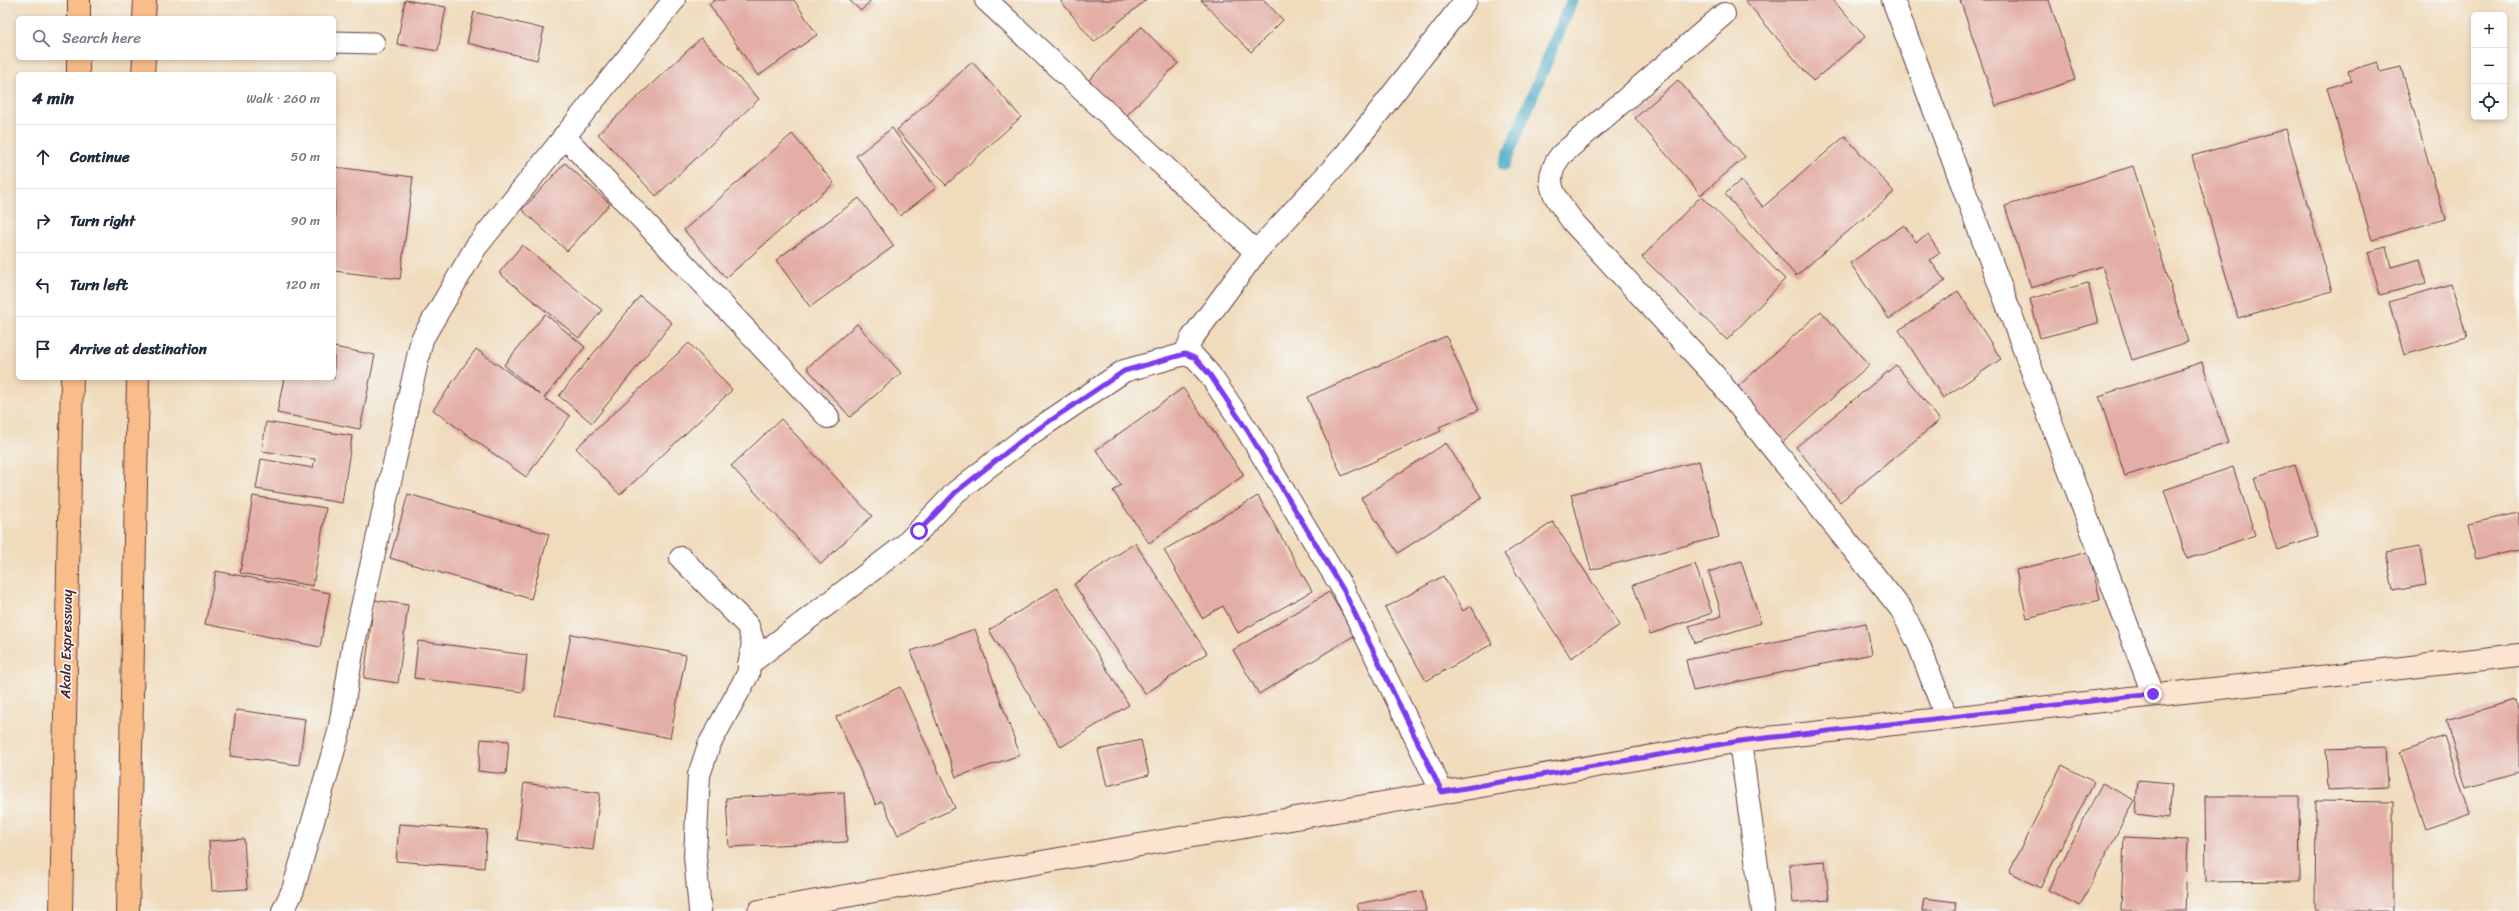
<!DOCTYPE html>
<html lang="en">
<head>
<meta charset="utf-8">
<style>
  body { margin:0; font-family:Sriracha,sans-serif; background:#f2f2f3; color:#1f2937 }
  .controls { position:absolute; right:12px; top:12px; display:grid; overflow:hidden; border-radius:6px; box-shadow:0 2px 6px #0003 }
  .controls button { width:36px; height:36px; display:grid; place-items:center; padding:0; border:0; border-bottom:1px solid #e0e1e3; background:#fff; color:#1f2937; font:20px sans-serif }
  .stop { position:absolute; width:12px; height:12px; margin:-9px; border:3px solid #7c3aed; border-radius:50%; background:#fff }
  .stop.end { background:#7c3aed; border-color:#fff; box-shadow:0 1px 4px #0008 }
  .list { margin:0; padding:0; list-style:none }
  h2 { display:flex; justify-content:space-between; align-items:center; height:52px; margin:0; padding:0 16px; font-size:17px }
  h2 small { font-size:13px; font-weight:400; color:#747a83 }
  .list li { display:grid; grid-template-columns:26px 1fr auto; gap:12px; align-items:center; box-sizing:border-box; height:64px; padding:0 16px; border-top:1px solid #e0e1e3 }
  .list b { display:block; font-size:15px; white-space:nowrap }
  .list em { font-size:13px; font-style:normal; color:#747a83 }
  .icon { flex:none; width:22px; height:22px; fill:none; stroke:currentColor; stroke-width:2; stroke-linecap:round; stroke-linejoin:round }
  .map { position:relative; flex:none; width:2519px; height:911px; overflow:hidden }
  .search { position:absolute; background:#fff; box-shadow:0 2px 6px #0003; left:16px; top:16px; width:320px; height:44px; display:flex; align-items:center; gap:10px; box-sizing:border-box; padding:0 14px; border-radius:6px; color:#747a83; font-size:15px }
  .panel { position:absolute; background:#fff; box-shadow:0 2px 6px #0003; left:16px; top:72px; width:320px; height:308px; border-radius:6px }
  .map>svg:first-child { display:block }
</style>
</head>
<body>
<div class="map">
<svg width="2519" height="911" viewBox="0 0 2519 911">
  <rect width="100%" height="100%" fill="#f6f6f2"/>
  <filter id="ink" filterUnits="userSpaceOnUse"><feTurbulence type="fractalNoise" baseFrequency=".025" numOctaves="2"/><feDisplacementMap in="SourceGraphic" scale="8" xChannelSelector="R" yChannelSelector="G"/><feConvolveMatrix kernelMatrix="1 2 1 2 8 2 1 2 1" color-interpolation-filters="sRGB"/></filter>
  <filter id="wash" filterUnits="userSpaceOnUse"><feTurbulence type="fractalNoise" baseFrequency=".012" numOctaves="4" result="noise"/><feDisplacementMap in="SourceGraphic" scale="16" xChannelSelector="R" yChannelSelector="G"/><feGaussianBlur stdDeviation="0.9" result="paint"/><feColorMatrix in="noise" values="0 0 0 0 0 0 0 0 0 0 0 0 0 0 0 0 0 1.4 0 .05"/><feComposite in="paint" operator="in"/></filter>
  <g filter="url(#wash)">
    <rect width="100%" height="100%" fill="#f0dcbc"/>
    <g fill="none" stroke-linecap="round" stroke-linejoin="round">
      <polyline stroke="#45a7c5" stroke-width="12" points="1504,165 1572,0"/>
    </g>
    <g id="blocks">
      <g fill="#e3aea5">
        <polygon points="405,0 446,7 438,51 397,44"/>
        <polygon points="715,0 794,0 817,35 758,76 709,4"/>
        <polygon points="849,0 871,0 861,11"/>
        <polygon points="1060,0 1146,0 1094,42"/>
        <polygon points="1201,0 1264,0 1283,20 1251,52"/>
        <polygon points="1745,0 1833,0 1865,37 1813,81"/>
        <polygon points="1960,0 2049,0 2075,80 1996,106"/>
        <polygon points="474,12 544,29 537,60 467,43"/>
        <polygon points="1141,27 1178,63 1124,118 1087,82"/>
        <polygon points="701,38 759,99 656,196 598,134"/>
        <polygon points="972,62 1021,117 946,185 897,130"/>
        <polygon points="2377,62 2380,72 2401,67 2445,219 2372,240 2327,88 2351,81 2348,71"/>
        <polygon points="1678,80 1745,157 1701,195 1635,118"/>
        <polygon points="892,128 936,188 900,216 856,156"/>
        <polygon points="2286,129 2332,291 2238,318 2192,156"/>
        <polygon points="792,134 834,183 726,278 684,230"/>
        <polygon points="1845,136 1894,192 1796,276 1725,194 1741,180 1763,207"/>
        <polygon points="565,163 610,204 567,251 522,210"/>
        <polygon points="2133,166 2188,342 2132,360 2102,266 2031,288 2005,206"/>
        <polygon points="335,167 413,177 400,279 334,271"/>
        <polygon points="1701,196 1785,279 1727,340 1642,257"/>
        <polygon points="859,198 894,246 810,307 776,260"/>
        <polygon points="1904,225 1916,242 1928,235 1940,253 1930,260 1945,281 1889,319 1850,263"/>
        <polygon points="522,245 602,310 579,338 499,273"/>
        <polygon points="2386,247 2391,267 2420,259 2426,283 2380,295 2368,252"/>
        <polygon points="2088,283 2098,323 2040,338 2030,299"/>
        <polygon points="2451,284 2467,337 2404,355 2389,302"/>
        <polygon points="1958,291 2001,359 1943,398 1899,330"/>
        <polygon points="640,296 672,323 592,423 559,396"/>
        <polygon points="1821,311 1869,365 1780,445 1732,392"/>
        <polygon points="545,314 585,347 544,398 570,416 526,477 433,410 476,349 540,395 504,365"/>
        <polygon points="857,324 901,373 850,417 807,368"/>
        <polygon points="1446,336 1479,410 1439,427 1441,431 1342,476 1307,397"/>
        <polygon points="689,343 732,390 620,495 576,448"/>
        <polygon points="334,347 375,355 360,429 277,413 284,378 334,378"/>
        <polygon points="2202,362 2228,443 2125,476 2099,396"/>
        <polygon points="1896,365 1940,420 1840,502 1796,447"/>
        <polygon points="1183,388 1244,475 1149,543 1113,491 1121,485 1096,450"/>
        <polygon points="781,419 872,516 821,564 731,466"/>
        <polygon points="266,422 352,436 342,503 256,489 261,459 313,468 315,459 262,451"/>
        <polygon points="1446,443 1482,498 1398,553 1361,498"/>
        <polygon points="1699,461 1719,537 1591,570 1571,494"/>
        <polygon points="2295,465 2318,537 2277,550 2254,478"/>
        <polygon points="2233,467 2255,535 2187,559 2164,490"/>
        <polygon points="408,494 549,534 531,599 390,558"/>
        <polygon points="253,496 326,508 313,586 240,573"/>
        <polygon points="1258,496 1312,591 1238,633 1223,606 1202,618 1164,550"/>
        <polygon points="2519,513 2519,550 2476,559 2468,524"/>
        <polygon points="1553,522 1620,625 1571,658 1504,554"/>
        <polygon points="1135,543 1207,653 1145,694 1074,584"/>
        <polygon points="2420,547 2426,585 2393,591 2386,553"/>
        <polygon points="2089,552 2100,600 2027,618 2016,570"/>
        <polygon points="1741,561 1761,623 1695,643 1689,626 1722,616 1709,572"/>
        <polygon points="1695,564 1712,613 1650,634 1633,585"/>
        <polygon points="216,571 330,593 320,647 205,624"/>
        <polygon points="1443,576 1463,611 1471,606 1492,644 1426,681 1385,608"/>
        <polygon points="1057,588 1129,705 1061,747 989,630"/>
        <polygon points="1329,592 1355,635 1259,694 1233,650"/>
        <polygon points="374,600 408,605 398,683 364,678"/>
        <polygon points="1866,623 1872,654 1693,691 1686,660"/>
        <polygon points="975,629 1020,755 956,777 911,651"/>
        <polygon points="571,634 686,655 670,738 555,716"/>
        <polygon points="418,641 527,655 523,692 414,678"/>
        <polygon points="900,687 955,808 898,835 882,801 876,805 836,717"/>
        <polygon points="2515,700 2519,715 2519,773 2466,788 2446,720"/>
        <polygon points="236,710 305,719 299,765 230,756"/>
        <polygon points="2444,736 2470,814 2426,829 2400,752"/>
        <polygon points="481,739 509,741 506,774 478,771"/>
        <polygon points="1141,740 1149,775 1107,786 1098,750"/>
        <polygon points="2385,747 2387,787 2328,790 2326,749"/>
        <polygon points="2062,765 2094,782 2040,888 2009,872"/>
        <polygon points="2138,780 2172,783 2169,818 2135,814"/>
        <polygon points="524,783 600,793 593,850 517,840"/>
        <polygon points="2102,783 2134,800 2080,906 2048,890"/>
        <polygon points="844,792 847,842 729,847 726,798"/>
        <polygon points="2205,796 2299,796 2300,881 2206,882"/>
        <polygon points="2316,801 2393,802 2393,911 2315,911"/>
        <polygon points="399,824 487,830 484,868 396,861"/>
        <polygon points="2124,837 2188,840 2185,911 2121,911"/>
        <polygon points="244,839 247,889 212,891 209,841"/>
        <polygon points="1825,861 1829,900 1793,903 1789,864"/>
        <polygon points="1422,891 1426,911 1359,911 1357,904"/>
        <polygon points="1924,898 1956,902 1955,911 1922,911"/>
      </g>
    </g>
  </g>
  <g filter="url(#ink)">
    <use href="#blocks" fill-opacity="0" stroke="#633b41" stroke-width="1"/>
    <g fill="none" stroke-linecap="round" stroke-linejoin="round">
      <defs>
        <polyline id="lane" points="334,42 374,43"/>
        <g id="street">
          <polyline points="986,0 1256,252"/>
          <polyline points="1893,0 2153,694"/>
          <path d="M1724,14L1561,155C1540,182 1556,198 1573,222L1715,376L1901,609L1919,645L1946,717"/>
          <polyline points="564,136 828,417"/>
          <polyline points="1185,354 1192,338 1256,252 1346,154 1466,0"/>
          <polyline points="681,558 748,626 753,642 748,674 709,745 699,775 695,856 700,911"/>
          <polyline points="749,664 905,545 956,492 1026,437 1124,371 1185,354 1195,358 1210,375 1247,430 1344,591 1442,792"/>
          <polyline points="1740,741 1763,911"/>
          <polyline points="283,911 293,890 339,732 353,647 422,339 476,247 674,0"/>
        </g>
        <polyline id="secondary" points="759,911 1740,741 2519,655"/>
        <g id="primary">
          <polyline points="79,18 79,0"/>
          <polyline points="144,18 145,0"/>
          <polyline points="78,74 78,58"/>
          <polyline points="143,74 144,58"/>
          <polyline points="61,911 72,378"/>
          <polyline points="128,911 138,378"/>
        </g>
      </defs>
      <use href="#lane" stroke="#633b41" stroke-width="23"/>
      <use href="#street" stroke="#633b41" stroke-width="24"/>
      <use href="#secondary" stroke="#633b41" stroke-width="24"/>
      <use href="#primary" stroke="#633b41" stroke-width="24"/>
      <use href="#lane" stroke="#fff" stroke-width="21"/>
      <use href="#street" stroke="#fff" stroke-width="22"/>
      <use href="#secondary" stroke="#fce5d0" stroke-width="22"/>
      <use href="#primary" stroke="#f8bd89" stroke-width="22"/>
    </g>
  </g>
  <g fill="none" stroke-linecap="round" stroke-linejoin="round" filter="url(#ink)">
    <polyline stroke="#7c3aed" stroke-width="5" points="919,531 956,492 1026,437 1124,371 1185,354 1195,358 1210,375 1247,430 1344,591 1442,792 1740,741 2153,694"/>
  </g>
  <g text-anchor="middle" stroke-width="3.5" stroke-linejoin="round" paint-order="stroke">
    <g font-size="14" fill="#4a1f2b" stroke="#f6f6f2">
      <text transform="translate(66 644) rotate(-89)" y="5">Akala Expressway</text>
    </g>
  </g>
</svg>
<div class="controls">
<button>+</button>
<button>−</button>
<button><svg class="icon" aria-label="locate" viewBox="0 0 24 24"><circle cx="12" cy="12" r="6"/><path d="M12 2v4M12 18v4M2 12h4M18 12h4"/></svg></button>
</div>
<div class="stop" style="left:919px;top:531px"></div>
<div class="stop end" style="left:2153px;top:694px"></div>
<div class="search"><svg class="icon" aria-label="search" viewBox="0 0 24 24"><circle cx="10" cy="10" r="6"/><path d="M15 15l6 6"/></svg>Search here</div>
<section class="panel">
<h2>4 min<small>Walk · 260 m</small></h2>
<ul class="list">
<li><svg class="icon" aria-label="ahead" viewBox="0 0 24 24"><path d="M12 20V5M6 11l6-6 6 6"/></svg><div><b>Continue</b></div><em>50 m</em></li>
<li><svg class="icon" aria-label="right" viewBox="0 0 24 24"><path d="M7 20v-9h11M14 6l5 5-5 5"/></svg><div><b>Turn right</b></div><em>90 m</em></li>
<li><svg class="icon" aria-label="left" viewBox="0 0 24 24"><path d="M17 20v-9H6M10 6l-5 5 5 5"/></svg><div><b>Turn left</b></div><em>120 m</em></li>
<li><svg class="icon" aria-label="arrive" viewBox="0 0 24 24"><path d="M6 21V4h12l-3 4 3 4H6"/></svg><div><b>Arrive at destination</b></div></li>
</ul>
</section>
</div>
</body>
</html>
